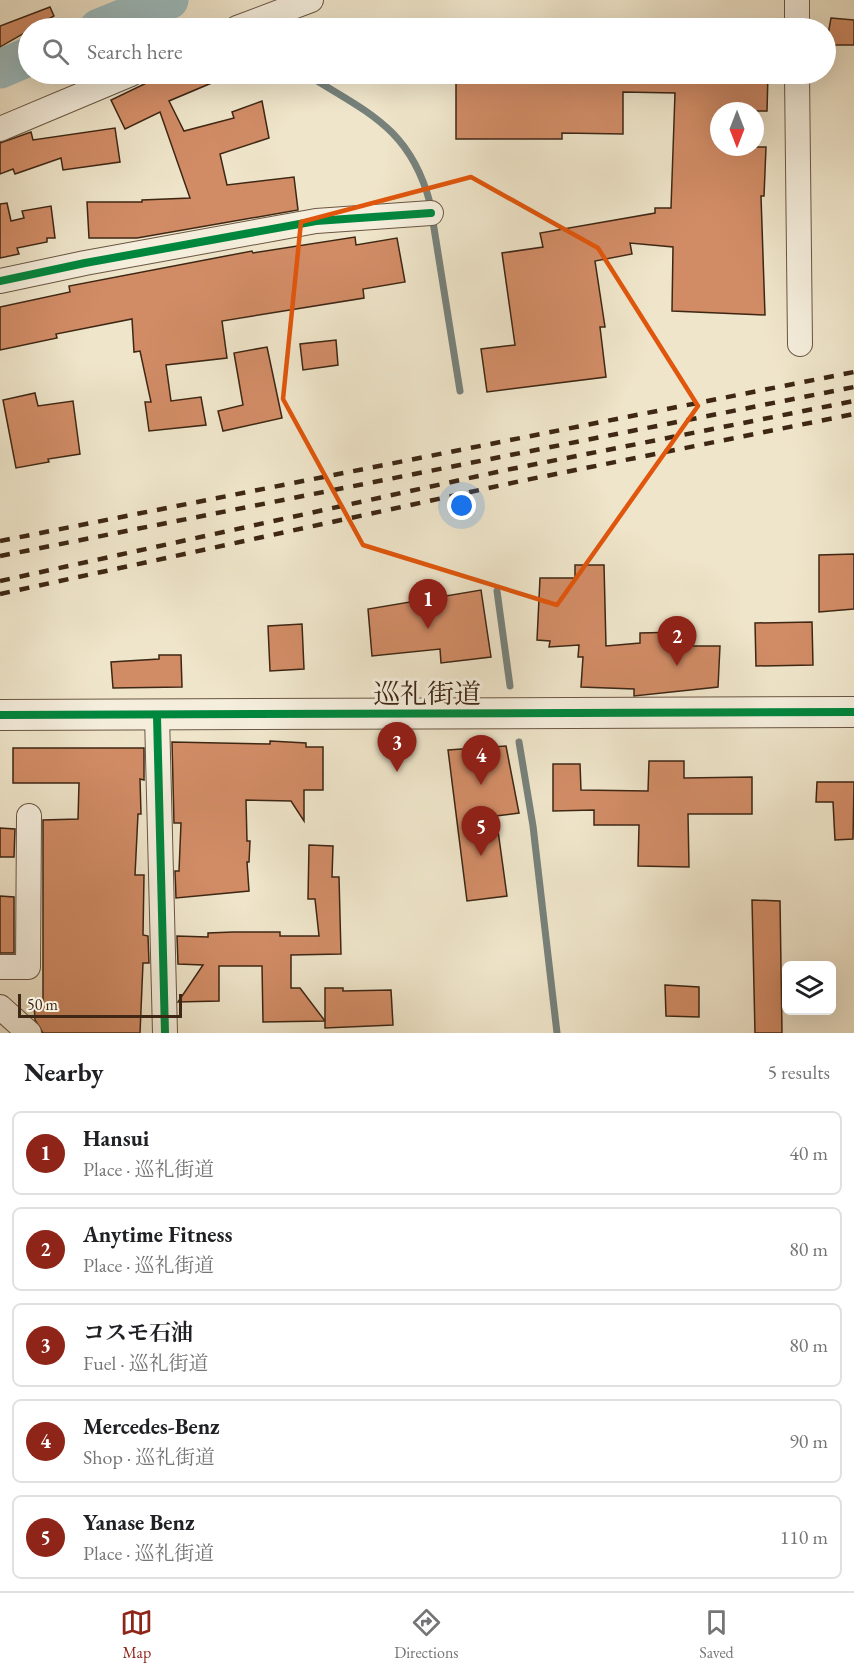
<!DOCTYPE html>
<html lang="en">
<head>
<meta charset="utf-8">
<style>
  body { margin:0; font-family:"EB Garamond","Noto Serif JP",serif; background:#f2f2f2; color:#202124 }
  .controls { position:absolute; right:18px; bottom:18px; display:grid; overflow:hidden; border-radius:9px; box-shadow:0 6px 24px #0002 }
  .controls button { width:54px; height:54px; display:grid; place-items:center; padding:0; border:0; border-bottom:2px solid #e0e0e0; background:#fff; color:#202124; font:30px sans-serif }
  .compass { position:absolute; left:710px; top:102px; width:54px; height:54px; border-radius:50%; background:#fff; box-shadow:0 6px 24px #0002; rotate:180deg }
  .scale { position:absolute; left:18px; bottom:15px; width:164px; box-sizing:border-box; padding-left:6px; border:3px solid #3e2714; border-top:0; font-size:16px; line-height:21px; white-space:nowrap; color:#3e2714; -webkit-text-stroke:4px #f5eedd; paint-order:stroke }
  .you { position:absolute; left:462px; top:506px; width:21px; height:21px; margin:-15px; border:4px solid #fff; border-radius:50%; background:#1a73e8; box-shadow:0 0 0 9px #1a73e833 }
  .badge { display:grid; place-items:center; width:39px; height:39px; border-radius:50%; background:#8f2418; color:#fff; font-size:20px; font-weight:700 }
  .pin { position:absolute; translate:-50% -50px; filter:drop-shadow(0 2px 3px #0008) }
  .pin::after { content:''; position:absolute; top:32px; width:21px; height:18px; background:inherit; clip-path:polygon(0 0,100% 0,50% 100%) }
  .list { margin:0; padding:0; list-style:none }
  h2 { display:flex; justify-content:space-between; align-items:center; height:78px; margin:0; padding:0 24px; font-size:26px }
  h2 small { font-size:20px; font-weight:400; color:#757577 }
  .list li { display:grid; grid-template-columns:39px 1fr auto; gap:18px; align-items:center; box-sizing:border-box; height:84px; margin:0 12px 12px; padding:0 12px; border:2px solid #e0e0e0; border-radius:9px }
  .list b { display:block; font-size:22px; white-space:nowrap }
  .list p { margin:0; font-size:20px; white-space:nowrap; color:#757577 }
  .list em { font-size:20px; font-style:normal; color:#757577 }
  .icon { flex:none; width:33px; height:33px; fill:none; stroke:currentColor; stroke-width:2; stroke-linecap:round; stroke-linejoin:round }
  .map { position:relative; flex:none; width:854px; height:1033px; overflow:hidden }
  .search { position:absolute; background:#fff; box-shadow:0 6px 24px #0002; left:18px; right:18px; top:18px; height:66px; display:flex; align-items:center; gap:15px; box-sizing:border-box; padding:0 21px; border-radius:33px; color:#757577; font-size:22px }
  .sheet { height:558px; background:#fff }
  nav { display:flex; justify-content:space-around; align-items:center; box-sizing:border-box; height:84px; border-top:2px solid #e0e0e0; background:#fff; font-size:16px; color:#757577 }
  nav a { display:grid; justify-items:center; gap:3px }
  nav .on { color:#8f2418 }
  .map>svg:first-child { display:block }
</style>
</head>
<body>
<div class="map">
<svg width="854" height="1033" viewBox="0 0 854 1033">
  <rect width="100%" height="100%" fill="#efe5ca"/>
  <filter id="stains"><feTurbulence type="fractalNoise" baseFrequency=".00333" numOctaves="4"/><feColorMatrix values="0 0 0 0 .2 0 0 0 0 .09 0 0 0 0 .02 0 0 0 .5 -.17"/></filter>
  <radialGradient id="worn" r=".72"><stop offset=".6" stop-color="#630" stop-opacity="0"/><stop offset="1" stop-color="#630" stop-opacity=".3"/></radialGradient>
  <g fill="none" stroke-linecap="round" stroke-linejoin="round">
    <g stroke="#77817b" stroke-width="7">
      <path d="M306,74C366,112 410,127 430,203L460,391"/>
      <polyline points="497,591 510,686"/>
      <polyline points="519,742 533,826 557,1033"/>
    </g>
    <g stroke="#9dbdc0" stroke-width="39">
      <polyline points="99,28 169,0"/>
      <polyline points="0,69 28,57"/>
    </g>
  </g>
  <g fill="#d18c66" stroke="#3e2714" stroke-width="1.5">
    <polygon points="50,7 54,16 0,47 0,26"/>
    <polygon points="831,18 854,20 854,45 833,45 832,40 827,40"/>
    <polygon points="165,74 233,74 169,101 184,131 234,118 232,112 262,101 269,138 220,154 227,185 294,177 298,210 137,238 89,238 87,202 142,202 142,200 190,198 160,112 125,129 111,100"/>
    <polygon points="456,74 768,74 767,111 719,111 719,147 766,147 764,196 761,196 765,315 672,311 673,247 630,243 632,254 595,261 605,327 600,327 606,377 487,392 481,349 515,345 502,253 543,247 540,233 655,213 655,208 671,208 675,93 623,92 623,134 562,133 562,139 456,139"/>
    <polygon points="115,128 120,162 63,170 61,158 15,174 13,169 0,174 0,143 31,132 33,140"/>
    <polygon points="7,203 11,221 24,218 22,211 51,206 55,238 47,238 47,242 17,248 19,254 0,258 0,204"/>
    <polygon points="355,237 356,245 397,238 405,282 363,289 364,298 222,321 227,358 166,365 171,401 201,397 206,425 149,431 145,402 151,402 140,351 134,352 132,319 56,334 57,338 0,350 0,307 70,292 69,286 252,251 253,253"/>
    <polygon points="336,340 338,365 303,370 300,344"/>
    <polygon points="267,347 282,418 223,431 218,411 243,405 234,353"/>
    <polygon points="35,393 38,406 73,401 80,454 48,459 49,462 16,468 3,400"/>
    <polygon points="854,554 854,609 819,612 819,555"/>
    <polygon points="575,565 604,565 606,646 640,643 640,633 682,632 686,646 720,646 718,687 634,696 634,689 581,687 583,657 578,657 579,645 549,647 550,641 537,640 540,578 575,578"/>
    <polygon points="481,590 491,657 441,663 440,649 372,656 368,609"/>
    <polygon points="812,622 813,665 756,666 755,623"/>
    <polygon points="302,624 304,669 270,671 268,626"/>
    <polygon points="159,655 181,655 182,687 113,688 111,662 159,659"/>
    <polygon points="270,741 306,743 306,747 323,747 323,790 304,790 304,821 291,801 246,800 247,841 250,841 249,862 247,862 249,891 176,898 175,871 179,871 181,823 174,823 172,742 270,744"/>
    <polygon points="506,746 519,813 496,816 507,896 467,901 448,750"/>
    <polygon points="13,748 144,748 144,780 140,779 141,814 138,814 135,875 144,875 143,935 148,936 149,963 143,963 140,1033 43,1033 35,1020 34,1002 43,1001 43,820 78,819 79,783 13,783"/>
    <polygon points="649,761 684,761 684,778 752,777 752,814 688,814 689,867 638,866 639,825 594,825 594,810 553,811 553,764 580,764 581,790 648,791"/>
    <polygon points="817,782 854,782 853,839 835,840 833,802 816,802"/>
    <polygon points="0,828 15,829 14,857 0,857"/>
    <polygon points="309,845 333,846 332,877 339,877 341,954 291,955 291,988 300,988 325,1021 263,1022 262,966 219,966 219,1001 178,1002 203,965 178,964 177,936 208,937 208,933 233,932 280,932 280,936 319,936 315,899 308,899"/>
    <polygon points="0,896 14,897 14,953 0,953"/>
    <polygon points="752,900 780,901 782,1033 755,1033"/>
    <polygon points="665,985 699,987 699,1017 666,1016"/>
    <polygon points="325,988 343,988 343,991 391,990 393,1025 325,1028"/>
  </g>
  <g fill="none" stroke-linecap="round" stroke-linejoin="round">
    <defs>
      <g id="minor">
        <polyline points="797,0 797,28"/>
        <polyline points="237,28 311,0"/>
        <polyline points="797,74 800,344"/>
        <polyline points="0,129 131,74"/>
        <polyline points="0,281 85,263 316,221 431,213"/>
        <polyline points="157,716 165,1033"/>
        <polyline points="0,967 28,967 29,816"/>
        <polyline points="0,1007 29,1033"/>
      </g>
      <polyline id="tertiary" points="0,715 854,712"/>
    </defs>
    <use href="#minor" stroke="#6a5642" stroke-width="26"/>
    <use href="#tertiary" stroke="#6a5642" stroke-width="32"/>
    <use href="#minor" stroke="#f5eedd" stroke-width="24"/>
    <use href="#tertiary" stroke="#f5eedd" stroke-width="30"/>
    <g stroke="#3e2714" stroke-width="4.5" stroke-dasharray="10 10" stroke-linecap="butt">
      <polyline points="0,541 854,372"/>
      <polyline points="0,556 854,387"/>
      <polyline points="0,581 506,470 854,401"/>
      <polyline points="0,594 521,481 854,414"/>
    </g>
    <defs>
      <g id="cycleway">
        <polyline points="0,281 85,263 316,221 431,213"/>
        <polyline points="0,715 854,712"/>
        <polyline points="157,716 165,1033"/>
      </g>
    </defs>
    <use href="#cycleway" stroke="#f5eedd" stroke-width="11"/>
    <use href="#cycleway" stroke="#00873e" stroke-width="8"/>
  </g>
  <path fill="none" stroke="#e0560c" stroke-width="4.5" stroke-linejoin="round" d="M471,177L598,248L698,406L557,605L363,545L283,399L301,222Z"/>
  <g text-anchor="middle" stroke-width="6" stroke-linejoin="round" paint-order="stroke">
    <g font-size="27" fill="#3e2714" stroke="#f5eedd">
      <text x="427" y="703">巡礼街道</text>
    </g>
  </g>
  <rect width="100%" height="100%" filter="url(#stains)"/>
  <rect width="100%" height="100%" fill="url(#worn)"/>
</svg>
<div class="controls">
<button><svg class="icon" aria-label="layers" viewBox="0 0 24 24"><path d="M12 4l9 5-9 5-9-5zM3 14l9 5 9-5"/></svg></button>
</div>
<svg class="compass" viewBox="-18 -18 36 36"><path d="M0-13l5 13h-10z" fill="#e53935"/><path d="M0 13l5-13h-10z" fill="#757577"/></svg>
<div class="scale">50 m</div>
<div class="you"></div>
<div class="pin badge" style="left:428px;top:629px">1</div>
<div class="pin badge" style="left:677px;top:666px">2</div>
<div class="pin badge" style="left:397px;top:772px">3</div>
<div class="pin badge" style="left:481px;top:785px">4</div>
<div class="pin badge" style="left:481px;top:856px">5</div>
<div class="search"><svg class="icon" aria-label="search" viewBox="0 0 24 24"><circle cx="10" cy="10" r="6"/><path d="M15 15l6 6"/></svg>Search here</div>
</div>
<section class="sheet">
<h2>Nearby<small>5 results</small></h2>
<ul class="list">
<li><span class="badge">1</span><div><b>Hansui</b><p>Place · 巡礼街道</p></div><em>40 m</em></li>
<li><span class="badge">2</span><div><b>Anytime Fitness</b><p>Place · 巡礼街道</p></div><em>80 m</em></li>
<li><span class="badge">3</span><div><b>コスモ石油</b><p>Fuel · 巡礼街道</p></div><em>80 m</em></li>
<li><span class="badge">4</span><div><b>Mercedes-Benz</b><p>Shop · 巡礼街道</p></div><em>90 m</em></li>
<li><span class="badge">5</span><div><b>Yanase Benz</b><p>Place · 巡礼街道</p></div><em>110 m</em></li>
</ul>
</section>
<nav>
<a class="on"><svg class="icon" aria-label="map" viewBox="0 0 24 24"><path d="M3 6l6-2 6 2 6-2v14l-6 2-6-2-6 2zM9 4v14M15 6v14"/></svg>Map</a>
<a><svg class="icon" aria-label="directions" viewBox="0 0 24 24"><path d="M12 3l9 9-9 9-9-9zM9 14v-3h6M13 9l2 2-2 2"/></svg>Directions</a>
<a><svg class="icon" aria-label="saved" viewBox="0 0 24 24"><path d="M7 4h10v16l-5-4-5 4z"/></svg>Saved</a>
</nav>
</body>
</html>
